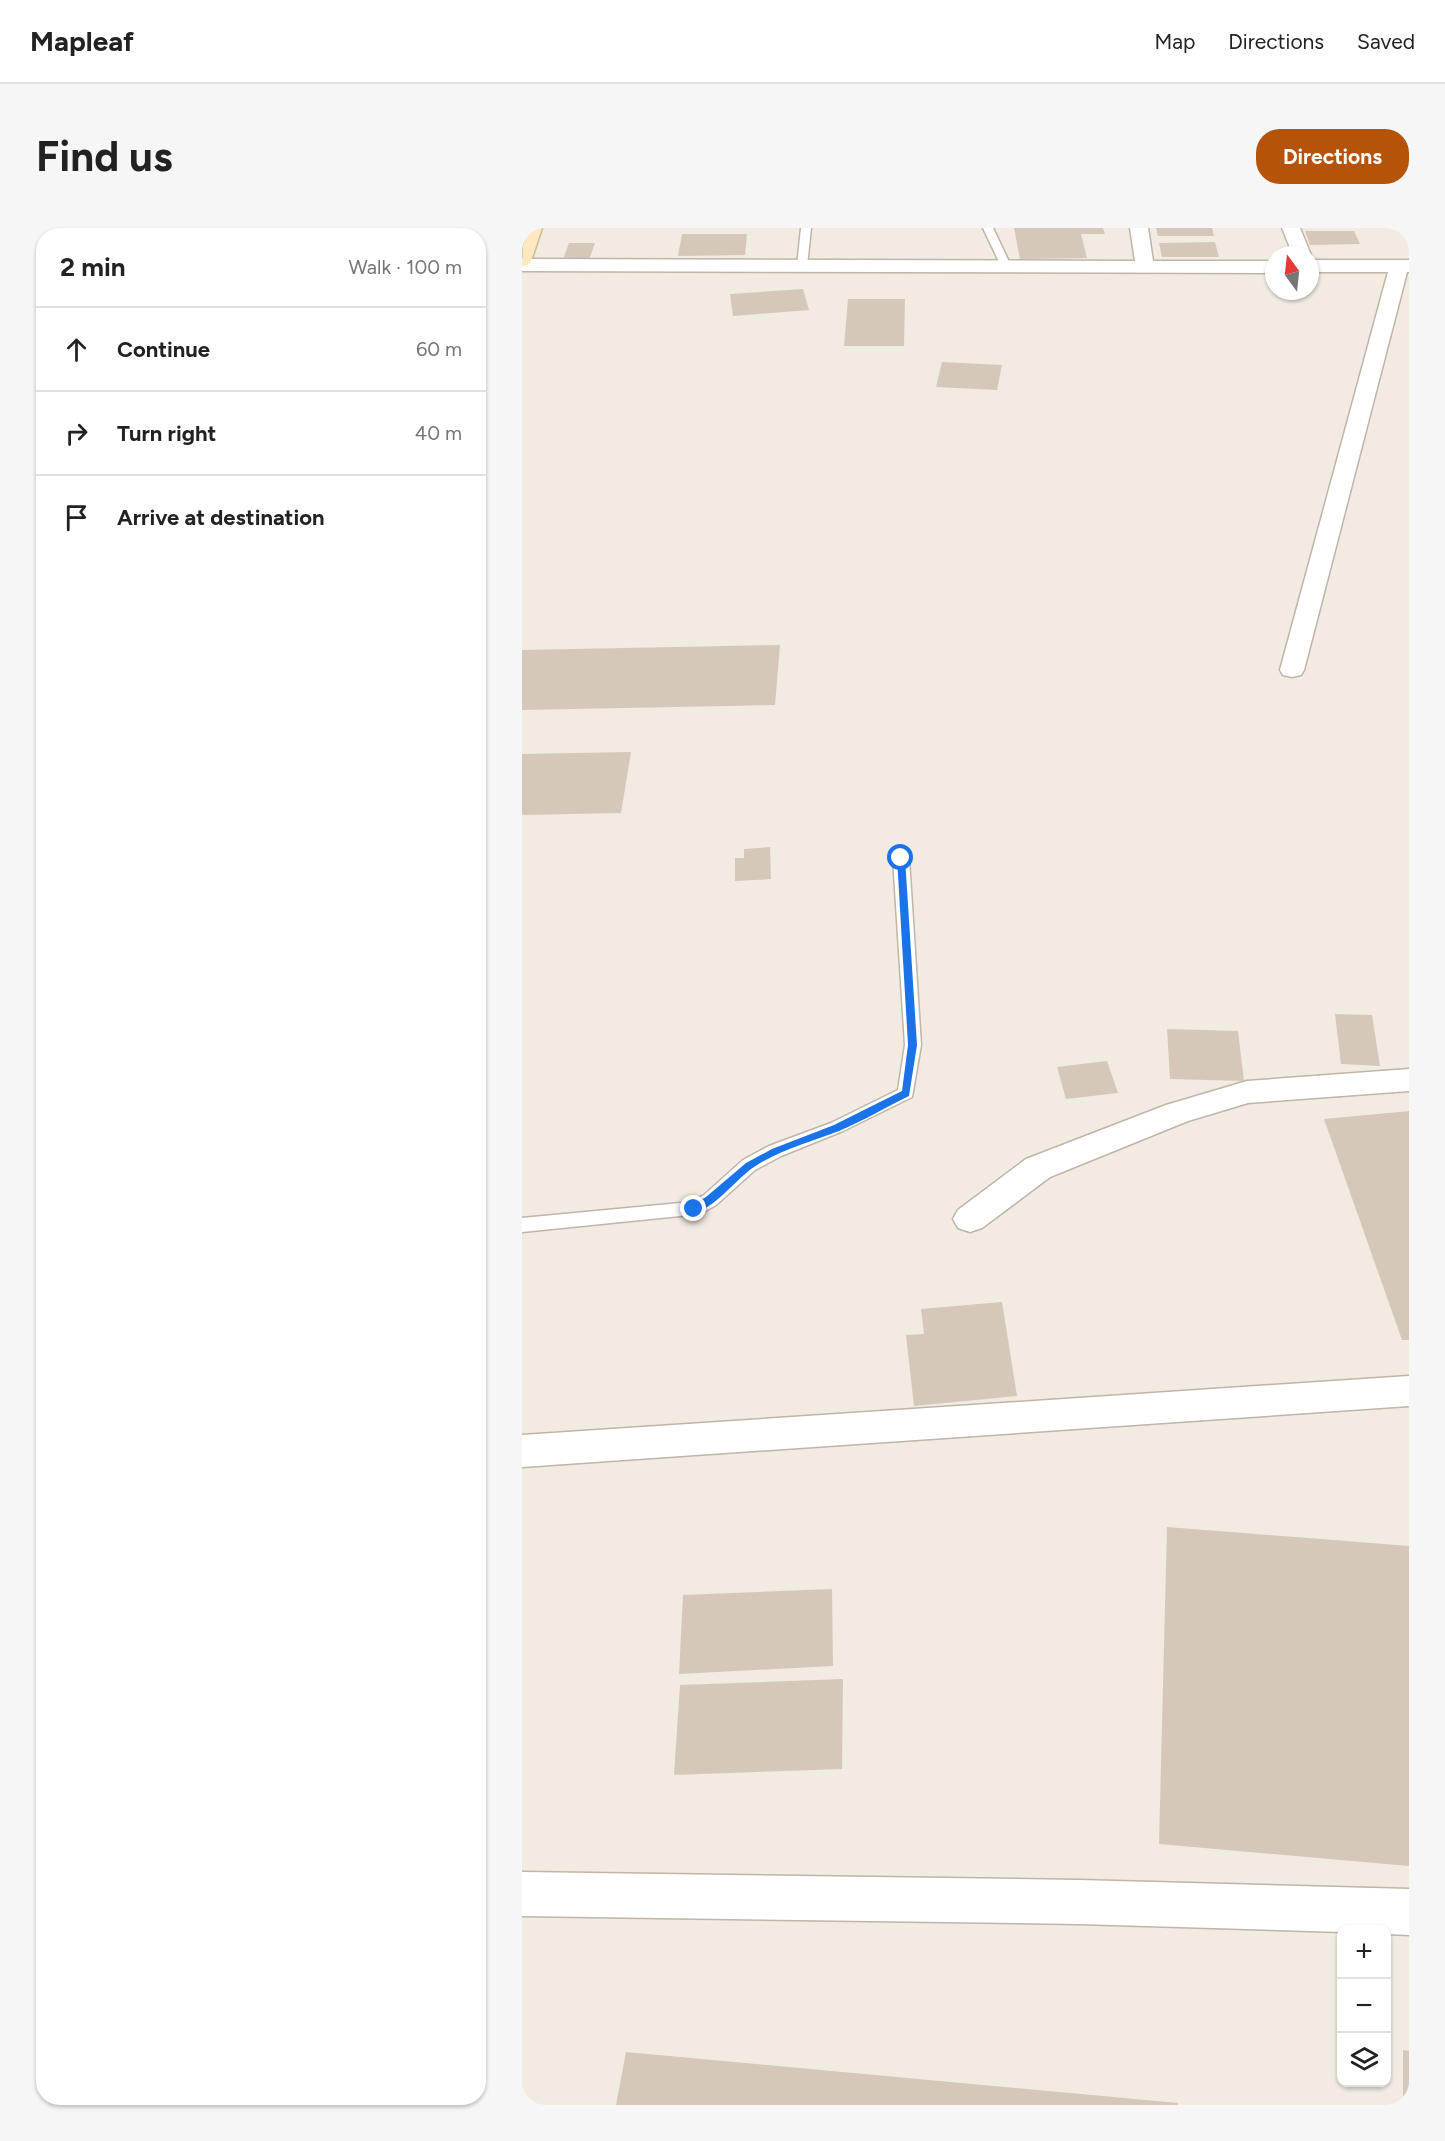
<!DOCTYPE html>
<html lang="en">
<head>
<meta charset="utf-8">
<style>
  body { margin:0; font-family:Figtree,sans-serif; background:#f6f6f6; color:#222 }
  .controls { position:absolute; right:18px; bottom:18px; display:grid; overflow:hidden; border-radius:12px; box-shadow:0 2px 4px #0004 }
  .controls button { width:54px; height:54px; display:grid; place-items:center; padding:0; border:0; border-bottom:2px solid #e0e0e0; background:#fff; color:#222; font:30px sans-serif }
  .compass { position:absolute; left:743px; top:18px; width:54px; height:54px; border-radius:50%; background:#fff; box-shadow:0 2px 4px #0004; rotate:345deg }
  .stop { position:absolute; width:18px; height:18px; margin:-14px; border:4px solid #1a73e8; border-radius:50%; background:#fff }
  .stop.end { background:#1a73e8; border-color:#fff; box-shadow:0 2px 6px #0008 }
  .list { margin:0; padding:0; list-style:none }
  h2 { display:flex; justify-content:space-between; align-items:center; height:78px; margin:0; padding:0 24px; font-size:26px }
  h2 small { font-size:20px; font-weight:400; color:#767676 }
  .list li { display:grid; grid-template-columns:39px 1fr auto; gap:18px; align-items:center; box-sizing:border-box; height:84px; padding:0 24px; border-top:2px solid #e0e0e0 }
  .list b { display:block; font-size:22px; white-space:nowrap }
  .list em { font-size:20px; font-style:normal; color:#767676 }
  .icon { flex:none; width:33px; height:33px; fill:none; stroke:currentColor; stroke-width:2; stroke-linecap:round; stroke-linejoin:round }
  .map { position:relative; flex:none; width:887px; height:1877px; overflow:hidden; border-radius:24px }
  header { display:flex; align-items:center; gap:36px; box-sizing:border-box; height:84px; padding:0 30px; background:#fff; border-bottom:2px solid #e0e0e0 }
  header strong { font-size:28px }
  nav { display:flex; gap:33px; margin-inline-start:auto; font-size:21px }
  .intro { display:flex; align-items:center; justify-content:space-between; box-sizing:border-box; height:144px; padding:0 36px }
  h1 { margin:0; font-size:42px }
  .button { padding:15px 27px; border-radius:24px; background:#b45309; color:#fff; font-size:21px; font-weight:700 }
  main { display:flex; gap:36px; padding:0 36px }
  aside { flex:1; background:#fff; border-radius:24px; box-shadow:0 2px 4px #0004 }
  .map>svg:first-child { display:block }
</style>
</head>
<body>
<header>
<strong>Mapleaf</strong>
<nav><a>Map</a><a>Directions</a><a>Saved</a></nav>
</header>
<div class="intro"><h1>Find us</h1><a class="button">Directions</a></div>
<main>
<aside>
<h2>2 min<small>Walk · 100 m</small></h2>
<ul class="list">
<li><svg class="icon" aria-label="ahead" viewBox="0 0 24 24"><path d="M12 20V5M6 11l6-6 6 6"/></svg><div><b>Continue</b></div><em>60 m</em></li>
<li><svg class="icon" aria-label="right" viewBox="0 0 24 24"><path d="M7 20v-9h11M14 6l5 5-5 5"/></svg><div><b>Turn right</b></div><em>40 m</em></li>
<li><svg class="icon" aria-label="arrive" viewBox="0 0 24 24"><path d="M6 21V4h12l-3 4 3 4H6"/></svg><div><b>Arrive at destination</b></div></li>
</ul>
</aside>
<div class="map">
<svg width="887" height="1877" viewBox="0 0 887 1877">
  <rect width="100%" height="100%" fill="#f1ebe2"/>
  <g fill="#d5c8bb">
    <polygon points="492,0 581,0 583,6 559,6 565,30 498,31"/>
    <polygon points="634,0 690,0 692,8 636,8"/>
    <polygon points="783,3 832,3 838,16 788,17"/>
    <polygon points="160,6 225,6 223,27 156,28"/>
    <polygon points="693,14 697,29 640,29 637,15"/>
    <polygon points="47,15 73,15 66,34 40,34"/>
    <polygon points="281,61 287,82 211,88 208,66"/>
    <polygon points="326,71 383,71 382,118 322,118"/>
    <polygon points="420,134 480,137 475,162 414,159"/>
    <polygon points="258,417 253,477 0,482 0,422"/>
    <polygon points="109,524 99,585 0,587 0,526"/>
    <polygon points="248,619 249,651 213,653 213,630 222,630 222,621"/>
    <polygon points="813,786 850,787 858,838 819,836"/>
    <polygon points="645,801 716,803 722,853 648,851"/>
    <polygon points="585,833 596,865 544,871 535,839"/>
    <polygon points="887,883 887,1112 880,1112 802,891"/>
    <polygon points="480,1074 495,1168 392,1178 384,1107 402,1106 399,1081"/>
    <polygon points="645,1299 887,1318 887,1638 637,1616"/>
    <polygon points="310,1361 311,1438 157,1446 161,1367"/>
    <polygon points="321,1451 320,1541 152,1547 158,1457"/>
    <polygon points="881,1822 887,1823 887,1877 881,1877"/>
    <polygon points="104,1824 656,1875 656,1877 94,1877"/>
  </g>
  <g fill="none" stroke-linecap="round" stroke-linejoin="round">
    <defs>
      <g id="lane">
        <polygon points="279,0 289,0 285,38 280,41 275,38"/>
        <polygon points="461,0 471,0 489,38 488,40 479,38"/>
        <polygon points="379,625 387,630 399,817 390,869 321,903 259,928 233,942 194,977 178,986 0,1004 0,990 169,974 182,967 221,932 247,918 309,895 376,862 383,817 371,630"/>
      </g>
      <g id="street">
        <polygon points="608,0 626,0 631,33 752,33 752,45 0,43 0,31 613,33"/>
        <polygon points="760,0 778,0 789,27 788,29 771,27"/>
        <polygon points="788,32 887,32 887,44 885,44 782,442 779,447 770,449 761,447 758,442 866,44 788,44"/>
        <polygon points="887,841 887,863 726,875 666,893 528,949 460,1000 448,1004 436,1000 431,991 436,982 504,931 644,877 725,853"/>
        <polygon points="887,1148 887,1178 0,1239 0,1207"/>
        <polygon points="0,1644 557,1652 887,1661 887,1707 864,1706 864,1702 820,1702 820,1704 557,1696 0,1688"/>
      </g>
      <polygon id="secondary" points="2,0 20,0 9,33 6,37 0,38"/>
    </defs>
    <use href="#lane" stroke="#bfb5a8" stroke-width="3"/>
    <use href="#street" stroke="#bfb5a8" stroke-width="3"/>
    <use href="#secondary" stroke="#d1ba92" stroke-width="3"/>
    <use href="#lane" fill="#fff" fill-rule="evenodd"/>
    <use href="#street" fill="#fff" fill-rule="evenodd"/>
    <use href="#secondary" fill="#fee8bf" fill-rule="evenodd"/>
  </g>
  <path fill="#1a73e8" d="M379,627L383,630L395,817L387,868C364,879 341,893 317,903C289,914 257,922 232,939C216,949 187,987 169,984V978L184,969L224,935L250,921L312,897L380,863L386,817L375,630Z"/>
</svg>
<div class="controls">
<button>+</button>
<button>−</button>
<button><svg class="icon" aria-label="layers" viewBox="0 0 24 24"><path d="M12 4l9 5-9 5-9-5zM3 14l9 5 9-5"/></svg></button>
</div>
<svg class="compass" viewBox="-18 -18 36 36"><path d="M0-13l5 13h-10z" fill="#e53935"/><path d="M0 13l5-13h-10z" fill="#767676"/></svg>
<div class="stop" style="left:379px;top:630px"></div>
<div class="stop end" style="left:172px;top:981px"></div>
</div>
</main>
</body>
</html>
